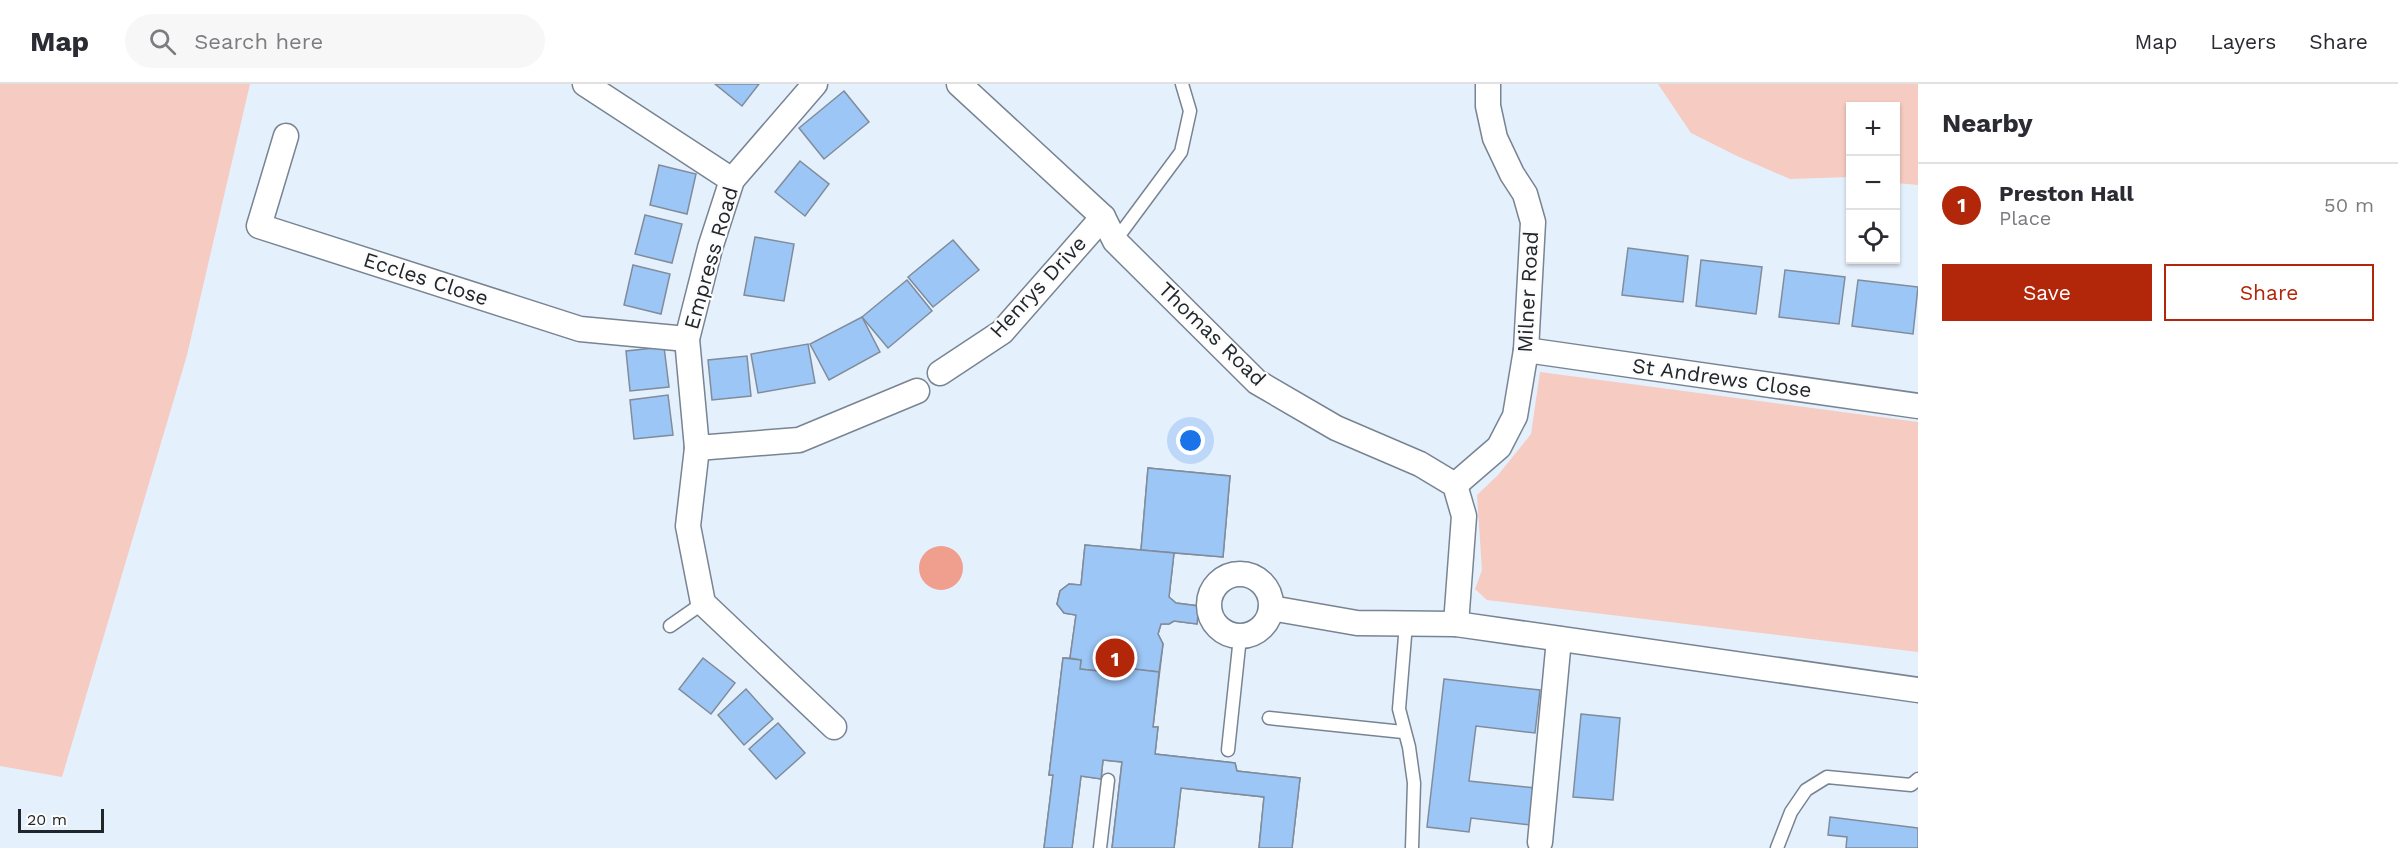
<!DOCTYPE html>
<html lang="en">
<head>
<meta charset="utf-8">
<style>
  body { margin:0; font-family:"Work Sans",sans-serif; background:#f7f7f7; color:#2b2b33 }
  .controls { position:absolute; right:18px; top:18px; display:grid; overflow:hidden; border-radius:0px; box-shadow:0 2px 4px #0004 }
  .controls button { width:54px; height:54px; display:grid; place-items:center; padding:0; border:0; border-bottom:2px solid #e1e1e2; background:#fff; color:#2b2b33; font:30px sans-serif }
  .scale { position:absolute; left:18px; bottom:15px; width:86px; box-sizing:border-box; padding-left:6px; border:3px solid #21262b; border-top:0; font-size:16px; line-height:21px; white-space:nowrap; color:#21262b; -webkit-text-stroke:4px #fcfcfc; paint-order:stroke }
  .you { position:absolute; left:1191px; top:357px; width:21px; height:21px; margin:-15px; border:4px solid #fff; border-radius:50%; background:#1a73e8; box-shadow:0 0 0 9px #1a73e833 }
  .badge { display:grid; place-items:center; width:39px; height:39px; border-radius:50%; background:#b22609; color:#fff; font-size:20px; font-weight:700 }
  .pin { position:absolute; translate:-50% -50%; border:3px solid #fff; box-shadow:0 2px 6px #0006 }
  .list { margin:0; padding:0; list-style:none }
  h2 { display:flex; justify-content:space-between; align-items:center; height:78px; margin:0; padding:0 24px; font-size:26px }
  h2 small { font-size:20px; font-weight:400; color:#7c7c81 }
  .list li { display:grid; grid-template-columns:39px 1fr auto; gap:18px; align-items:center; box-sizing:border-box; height:84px; padding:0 24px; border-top:2px solid #e1e1e2 }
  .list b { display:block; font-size:22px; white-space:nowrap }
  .list p { margin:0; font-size:20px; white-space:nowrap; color:#7c7c81 }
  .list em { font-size:20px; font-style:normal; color:#7c7c81 }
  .actions { display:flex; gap:12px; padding:18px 24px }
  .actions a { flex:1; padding:14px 0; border:2px solid #b22609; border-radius:0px; text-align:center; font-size:21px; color:#b22609 }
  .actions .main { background:#b22609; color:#fff }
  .icon { flex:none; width:33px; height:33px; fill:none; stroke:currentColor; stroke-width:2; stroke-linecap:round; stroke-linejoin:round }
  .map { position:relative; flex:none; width:1918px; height:764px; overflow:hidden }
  header { display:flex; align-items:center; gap:36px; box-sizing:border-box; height:84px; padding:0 30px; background:#fff; border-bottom:2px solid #e1e1e2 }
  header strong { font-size:28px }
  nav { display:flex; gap:33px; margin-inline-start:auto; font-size:21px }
  .search { width:420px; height:54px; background:#f7f7f7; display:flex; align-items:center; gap:15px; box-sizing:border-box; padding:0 21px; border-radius:33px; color:#7c7c81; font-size:22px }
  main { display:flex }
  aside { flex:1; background:#fff }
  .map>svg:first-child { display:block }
</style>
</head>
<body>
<header>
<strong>Map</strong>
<div class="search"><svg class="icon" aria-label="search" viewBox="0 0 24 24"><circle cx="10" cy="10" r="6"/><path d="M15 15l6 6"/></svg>Search here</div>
<nav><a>Map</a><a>Layers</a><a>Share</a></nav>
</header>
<main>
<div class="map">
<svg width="1918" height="764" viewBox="0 0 1918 764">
  <rect width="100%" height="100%" fill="#e5f0fd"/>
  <g fill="#f6cbc1">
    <polygon points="0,0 250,0 187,271 62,693 0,682"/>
    <polygon points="1658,0 1918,0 1918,101 1896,99 1896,22 1850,22 1850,93 1790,95 1737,72 1691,49"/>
    <polygon points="1540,288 1918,338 1918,568 1487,516 1475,505 1482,486 1477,411 1498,391 1531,350"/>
  </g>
  <circle fill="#f09f8e" cx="941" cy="484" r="22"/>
  <g fill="#9cc6f5" stroke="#808c9b" stroke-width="1.5">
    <polygon points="715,0 759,0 742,22"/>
    <polygon points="844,7 869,38 824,75 799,44"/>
    <polygon points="800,77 829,100 805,132 775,108"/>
    <polygon points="659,81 696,90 687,130 650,121"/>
    <polygon points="645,131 682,140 672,179 635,170"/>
    <polygon points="755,153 794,160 784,217 744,211"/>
    <polygon points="953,156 979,186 933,223 908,193"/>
    <polygon points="1628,164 1688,172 1683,218 1622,211"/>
    <polygon points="1701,176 1762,183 1756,230 1696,222"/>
    <polygon points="633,181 670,190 661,230 624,221"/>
    <polygon points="1785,186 1845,193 1839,240 1779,233"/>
    <polygon points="907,196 932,227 888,264 862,233"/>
    <polygon points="1858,196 1918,203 1913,250 1852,242"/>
    <polygon points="862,233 880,268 829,296 810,260"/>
    <polygon points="808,260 815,299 758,309 751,270"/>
    <polygon points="664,263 669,303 630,307 626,267"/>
    <polygon points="747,272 751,312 712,316 708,276"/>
    <polygon points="668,311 673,351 634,355 630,316"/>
    <polygon points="1148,384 1230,392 1223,473 1174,469 1169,513 1176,519 1199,522 1197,540 1174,537 1169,540 1161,540 1158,550 1163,560 1153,643 1158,643 1155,670 1235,679 1237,687 1300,694 1292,764 1259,764 1264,713 1181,704 1174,764 1112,764 1122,678 1103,676 1101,695 1081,692 1072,764 1044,764 1053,691 1049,691 1063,574 1070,574 1076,531 1064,529 1057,520 1060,507 1069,500 1081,501 1085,461 1141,466"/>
    <polygon points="1148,384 1230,392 1223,473 1141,466"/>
    <polygon points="1085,461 1174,469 1169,513 1176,519 1199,522 1197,540 1174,537 1169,540 1161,540 1158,550 1163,560 1159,588 1099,581 1098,587 1080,585 1081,576 1070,574 1076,531 1064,529 1057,520 1060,507 1069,500 1081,501"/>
    <polygon points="703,574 735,599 711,630 679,605"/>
    <polygon points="1063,574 1081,576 1080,585 1098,587 1099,581 1159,588 1153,643 1158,643 1155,670 1235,679 1237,687 1300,694 1292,764 1259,764 1264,713 1181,704 1174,764 1112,764 1122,678 1103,676 1101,695 1081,692 1072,764 1044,764 1053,691 1049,691"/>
    <polygon points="1444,595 1540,606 1535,649 1476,642 1469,697 1535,704 1531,741 1471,734 1469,748 1427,743"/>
    <polygon points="746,605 773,635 744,661 718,631"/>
    <polygon points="1581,630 1620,634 1613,716 1573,713"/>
    <polygon points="778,639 805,669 776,695 749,665"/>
    <polygon points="1830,733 1918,744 1918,764 1846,764 1847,753 1828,751"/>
  </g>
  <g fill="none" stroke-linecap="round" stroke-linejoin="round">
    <defs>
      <g id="lane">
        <polyline points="1115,157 1181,68 1190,27 1182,0"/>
        <polyline points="1406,540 1399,625 1409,663 1414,699 1412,764"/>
        <polyline points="670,542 703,519"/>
        <polyline points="1269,634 1403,648"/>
        <polyline points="1228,666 1240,553"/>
        <polyline points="1100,764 1108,696"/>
        <polyline points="1777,764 1791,728 1806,706 1827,693 1911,701 1918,695"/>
      </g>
      <g id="street">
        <polyline points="585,0 732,96"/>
        <polyline points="815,0 732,96 710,164 687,255 697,364 688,442 703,519 834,643"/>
        <polyline points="959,0 1103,133 1115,157 1257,298 1336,344 1420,380 1455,401 1464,432 1456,540"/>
        <polyline points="286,52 259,142 580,245 687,255"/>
        <polyline points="1526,266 1918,322"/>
        <polyline points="940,289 1002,248 1103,133"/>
        <polyline points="697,364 799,356 917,307"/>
        <polyline points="1455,401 1499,363 1515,332 1526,266 1533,138 1525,110 1512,90 1495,54 1488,22 1488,0"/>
        <circle cx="1240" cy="521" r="31"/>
        <polyline points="1271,524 1357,539 1456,540 1918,606"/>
        <polyline points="1540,758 1559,555"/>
      </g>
    </defs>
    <use href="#lane" stroke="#788492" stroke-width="15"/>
    <use href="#street" stroke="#788492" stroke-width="27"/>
    <use href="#lane" stroke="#fff" stroke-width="12"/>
    <use href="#street" stroke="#fff" stroke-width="24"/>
  </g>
  <g text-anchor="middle" stroke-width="4.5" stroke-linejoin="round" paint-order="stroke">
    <g font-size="21" fill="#21262b" stroke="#fcfcfc">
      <text transform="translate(711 174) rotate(-74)" y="7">Empress Road</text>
      <text transform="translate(426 195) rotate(18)" y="7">Eccles Close</text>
      <text transform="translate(1038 203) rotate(-47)" y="7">Henrys Drive</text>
      <text transform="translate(1528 208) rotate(-87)" y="7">Milner Road</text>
      <text transform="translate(1212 250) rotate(44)" y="7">Thomas Road</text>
      <text transform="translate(1722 294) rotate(8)" y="7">St Andrews Close</text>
    </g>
  </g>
</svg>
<div class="controls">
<button>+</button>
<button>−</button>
<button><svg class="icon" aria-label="locate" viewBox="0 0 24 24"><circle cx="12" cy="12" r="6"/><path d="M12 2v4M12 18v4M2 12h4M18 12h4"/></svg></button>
</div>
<div class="scale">20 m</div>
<div class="you"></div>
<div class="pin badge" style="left:1115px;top:574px">1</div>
</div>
<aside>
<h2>Nearby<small></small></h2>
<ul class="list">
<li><span class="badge">1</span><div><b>Preston Hall</b><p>Place</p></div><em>50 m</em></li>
</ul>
<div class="actions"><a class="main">Save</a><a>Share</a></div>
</aside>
</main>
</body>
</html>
